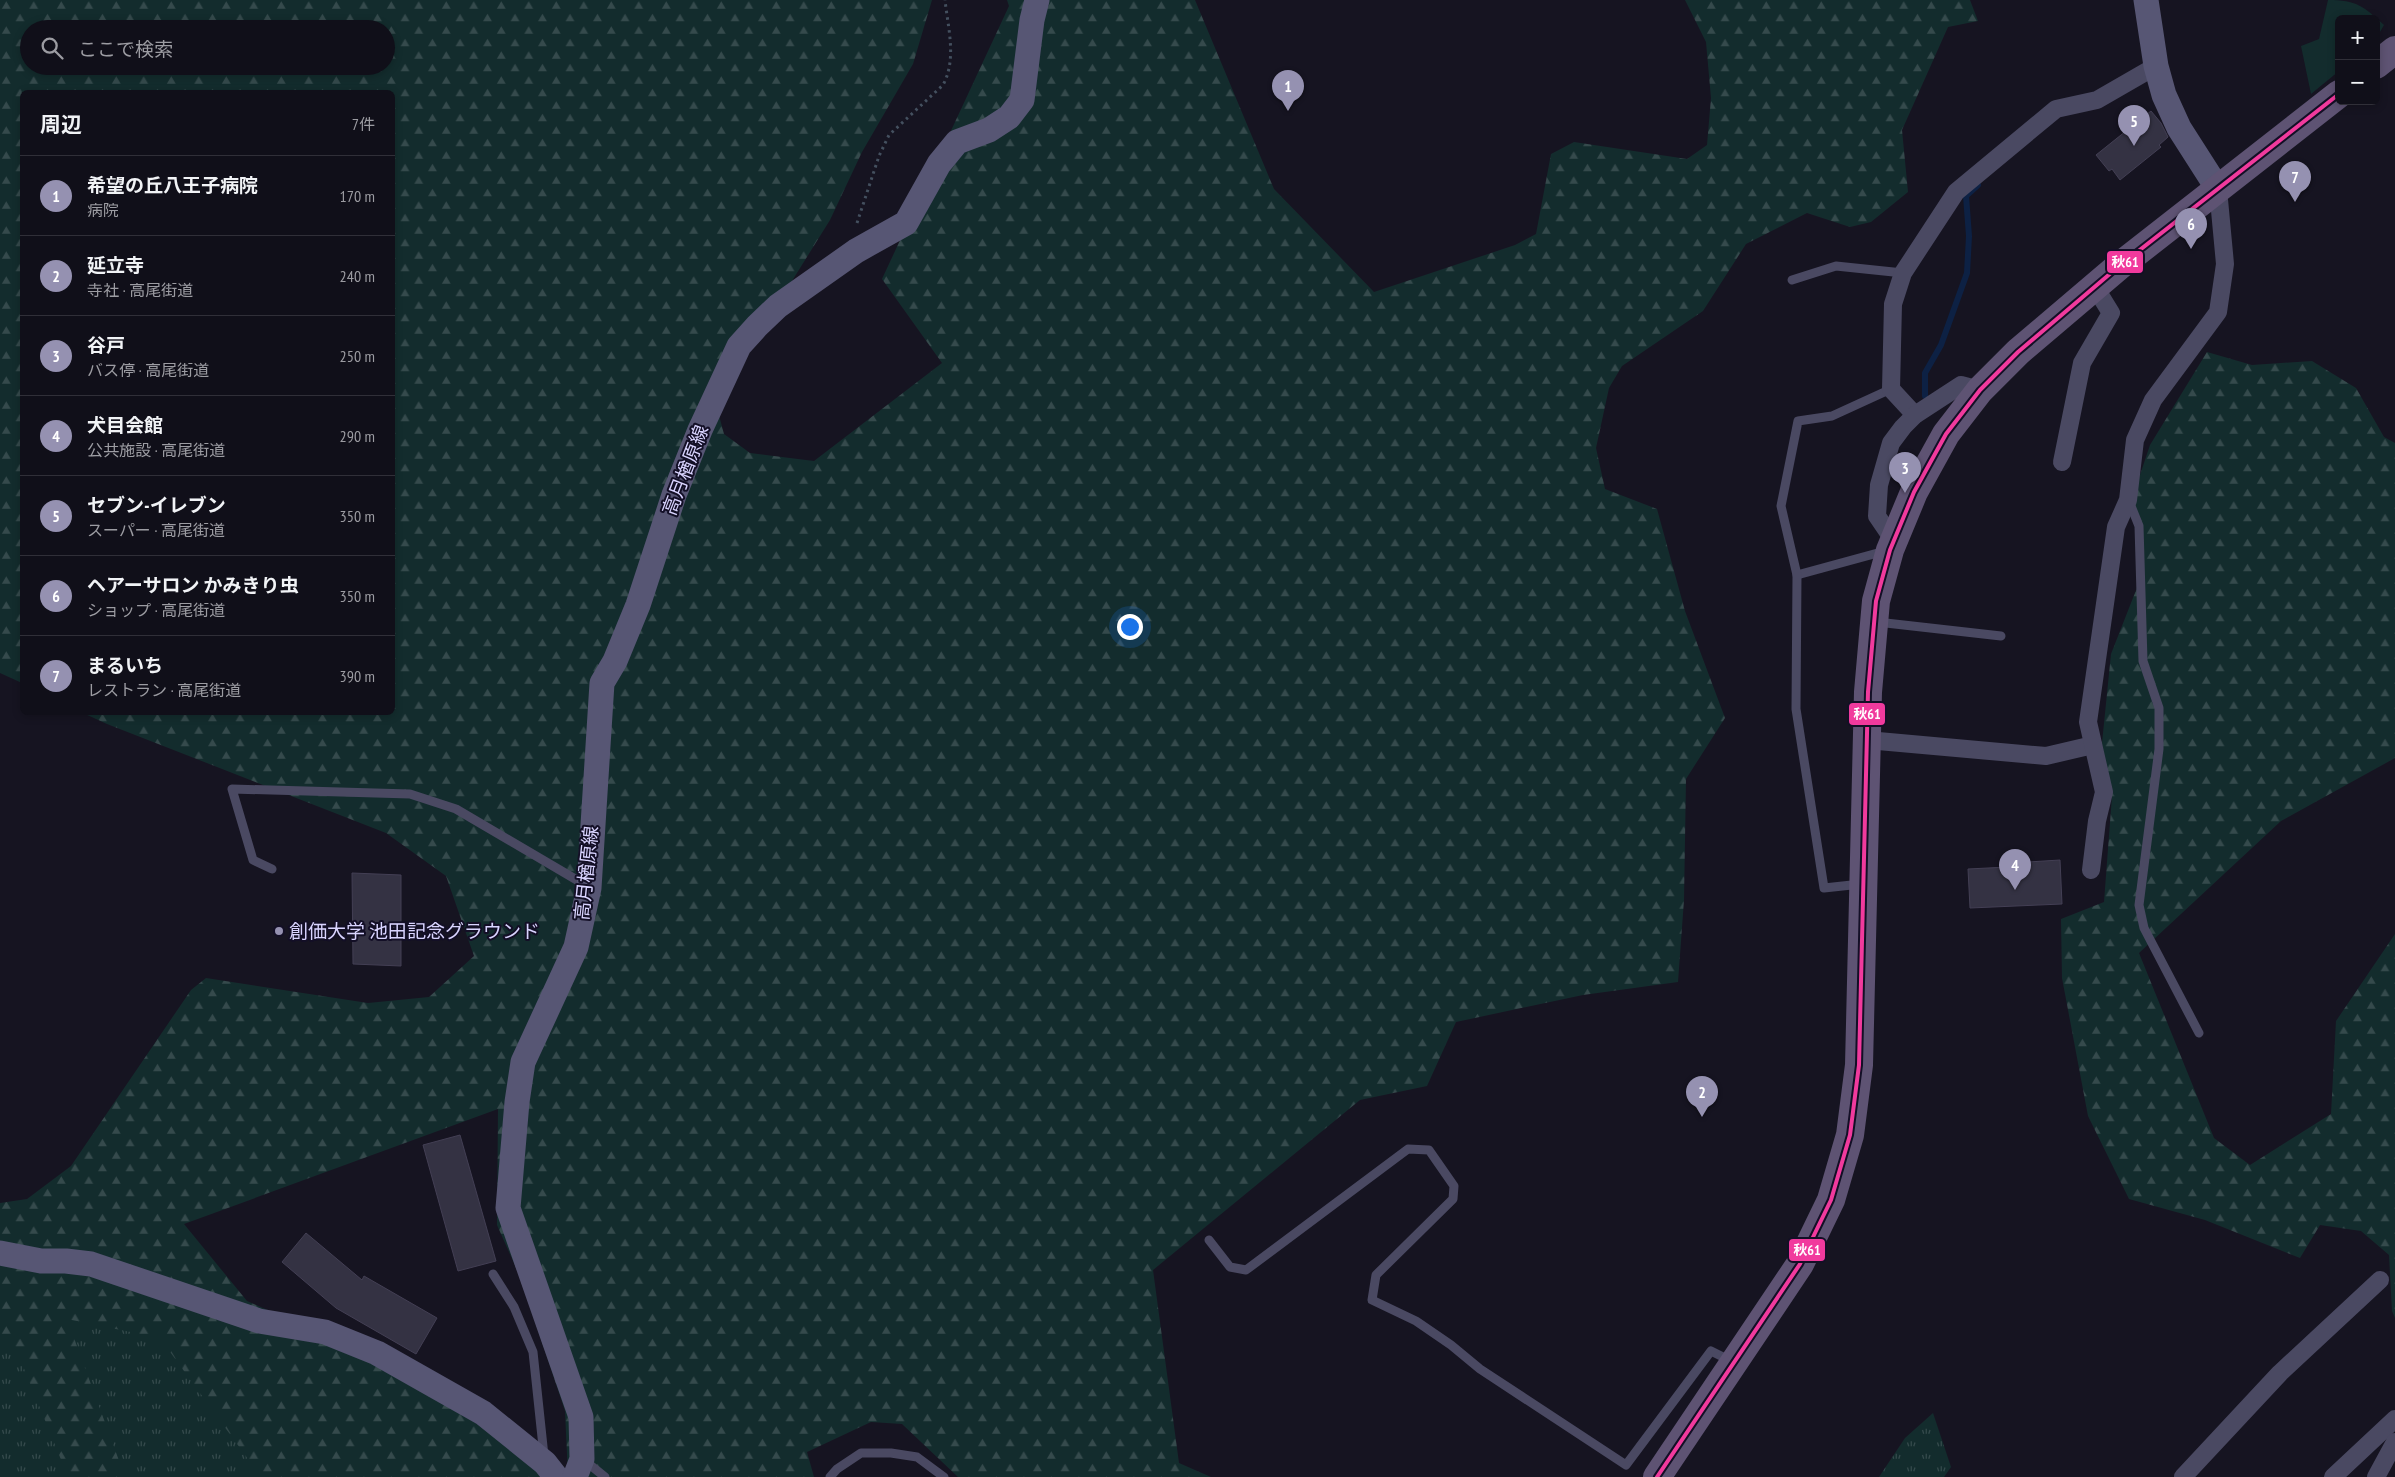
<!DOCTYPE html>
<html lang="ja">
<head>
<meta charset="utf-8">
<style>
  body { margin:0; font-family:"PT Sans Narrow","Noto Sans JP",sans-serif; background:#1e1d26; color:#f1f3f6 }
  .controls { position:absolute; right:15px; top:15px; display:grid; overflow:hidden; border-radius:8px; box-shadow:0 2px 8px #0003 }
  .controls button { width:45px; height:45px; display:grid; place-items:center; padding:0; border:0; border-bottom:1px solid #302f38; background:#100f19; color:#f1f3f6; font:25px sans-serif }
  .you { position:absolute; left:1129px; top:626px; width:18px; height:18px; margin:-12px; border:4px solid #fff; border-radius:50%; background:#1a73e8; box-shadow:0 0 0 8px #1a73e833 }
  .badge { display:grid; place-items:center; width:32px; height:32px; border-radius:50%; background:#9591b1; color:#fff; font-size:16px; font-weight:700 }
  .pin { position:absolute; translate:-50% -41px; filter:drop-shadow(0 1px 2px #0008) }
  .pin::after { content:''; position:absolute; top:26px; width:18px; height:15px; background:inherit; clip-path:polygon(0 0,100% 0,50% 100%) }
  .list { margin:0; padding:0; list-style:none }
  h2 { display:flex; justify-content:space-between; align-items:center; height:65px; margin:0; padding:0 20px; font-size:21px }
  h2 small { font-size:16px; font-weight:400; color:#9c9ca2 }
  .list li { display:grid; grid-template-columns:32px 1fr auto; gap:15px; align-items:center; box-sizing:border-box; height:80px; padding:0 20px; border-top:1px solid #302f38 }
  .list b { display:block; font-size:19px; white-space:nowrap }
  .list p { margin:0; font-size:16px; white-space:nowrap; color:#9c9ca2 }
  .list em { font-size:16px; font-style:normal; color:#9c9ca2 }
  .icon { flex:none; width:28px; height:28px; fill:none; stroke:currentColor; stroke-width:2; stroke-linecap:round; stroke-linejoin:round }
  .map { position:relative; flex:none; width:2395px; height:1477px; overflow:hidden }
  .search { position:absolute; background:#100f19; box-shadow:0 2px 8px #0003; left:20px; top:20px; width:375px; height:55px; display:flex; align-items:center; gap:12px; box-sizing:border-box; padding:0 18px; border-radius:28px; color:#9c9ca2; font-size:19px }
  .panel { position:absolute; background:#100f19; box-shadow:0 2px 8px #0003; left:20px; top:90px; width:375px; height:625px; border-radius:8px }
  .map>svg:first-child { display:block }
</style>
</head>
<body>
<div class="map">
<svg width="2395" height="1477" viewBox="0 0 2395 1477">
  <defs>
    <pattern id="grass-tufts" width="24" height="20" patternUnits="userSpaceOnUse" patternTransform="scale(1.25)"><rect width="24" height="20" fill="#132c2d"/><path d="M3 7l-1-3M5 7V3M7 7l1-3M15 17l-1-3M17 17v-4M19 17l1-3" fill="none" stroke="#354a4c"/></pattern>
    <pattern id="forest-firs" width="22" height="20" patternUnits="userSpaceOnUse" patternTransform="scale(1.25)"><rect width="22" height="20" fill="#132c2d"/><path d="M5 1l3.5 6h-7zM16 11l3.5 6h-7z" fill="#354a4c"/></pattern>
  </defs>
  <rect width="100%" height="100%" fill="#161421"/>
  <g fill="url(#grass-tufts)">
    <polygon points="0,1271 525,1477 0,1477"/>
    <polygon points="1933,1413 1951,1467 1944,1477 1879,1477 1905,1438"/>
  </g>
  <g fill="url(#forest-firs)" fill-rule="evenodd">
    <path d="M0,0H932L913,64L862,152L830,220L772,313L710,382L724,434L750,453L814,461L942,363L882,279L1009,6L1007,0H1195L1274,189L1374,292L1515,245L1536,234L1551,154L1574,142L1687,159L1707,145L1711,98L1706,42L1685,0H1970L1978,21L1948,27L1902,130L1908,192L1871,222L1850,227L1807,213L1746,244L1703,311L1622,366L1609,388L1596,448L1605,489L1657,509L1685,611L1725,718L1686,779L1684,900L1678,982L1583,995L1456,1022L1427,1086L1360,1100L1153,1270L1179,1463L1211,1477H958L902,1424L871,1422L807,1452L814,1477H261L160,1338L67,1319L125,1477H66L64,1467L14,1344L0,1334V1203L27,1199L71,1166L191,990L206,978L368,1003L429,997L474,956L446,876L386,833L107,724L83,713L392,712V92H22V683L0,673ZM29,29H386V66H29ZM498,1109L497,1225L521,1279L565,1411L568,1476L462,1396L247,1301L184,1224Z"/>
    <polygon points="2207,352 2252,365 2312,361 2356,388 2384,437 2395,443 2395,758 2281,821 2139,953 2214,1138 2250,1165 2331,1114 2336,1021 2395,934 2395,1318 2392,1311 2389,1255 2361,1231 2320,1225 2300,1258 2205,1220 2129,1199 2088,1116 2062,978 2061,919 2104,902 2112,796 2101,753 2111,654 2140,580 2132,499 2150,445"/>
  </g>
  <path fill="#132c2d" d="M2328,0C2357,0 2363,6 2384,25L2376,39V19H2339V71L2311,94L2301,46L2319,39Z"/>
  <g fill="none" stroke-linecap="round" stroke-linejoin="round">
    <polyline stroke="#0d2144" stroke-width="6" points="1925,396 1925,373 1941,345 1967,273 1969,236 1966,196 1978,185"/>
  </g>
  <g fill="#343243" stroke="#433f54">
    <polygon points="2151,111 2161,123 2168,137 2159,145 2161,147 2120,180 2112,169 2109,171 2096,155"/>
    <polygon points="2060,860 2062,904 1970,908 1968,869 2028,866 2028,862"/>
    <polygon points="352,873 401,875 401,966 353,964"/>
    <polygon points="460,1135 496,1261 458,1271 423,1145"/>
    <polygon points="306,1233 362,1280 364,1276 437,1318 416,1354 336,1308 282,1262"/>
  </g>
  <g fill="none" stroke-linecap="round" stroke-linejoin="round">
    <path stroke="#44505f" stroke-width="3" stroke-dasharray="2.5 4" stroke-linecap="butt" d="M857,223L879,156L889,135L943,85C957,59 948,28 945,0"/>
    <g stroke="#4a4962" stroke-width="9">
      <polyline points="1792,280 1836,266 1903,273"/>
      <polyline points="2129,501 2139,526 2143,661 2159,708 2159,749 2139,905 2144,928 2199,1033"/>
      <polyline points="1797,575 1885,551"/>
      <polyline points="1877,622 2001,636"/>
      <polyline points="272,869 253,860 232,789 410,794 456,809 587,886"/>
      <polyline points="1861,884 1824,888 1796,709 1797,575 1781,506 1798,421 1832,416 1891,389"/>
      <polyline points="1209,1240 1230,1267 1246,1270 1408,1149 1429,1150 1454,1186 1453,1199 1376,1275 1372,1300 1416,1321 1451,1345 1480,1369 1626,1465 1711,1351 1731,1361"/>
      <polyline points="493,1274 514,1307 533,1352 544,1456"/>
      <polyline points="584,1460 605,1477"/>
      <polyline points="830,1477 837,1469 861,1453 891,1453 917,1457 944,1477"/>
    </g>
    <g stroke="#4a4962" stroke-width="18">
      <polyline points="1915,415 1891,389 1893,304 1903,273 1956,192 2056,109 2097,100 2156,66"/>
      <polyline points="2062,462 2082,363 2111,313 2095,287"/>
      <polyline points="1894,541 1877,516 1879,485 1891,443 1903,427 1915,415 1961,385 1980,390"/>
      <polyline points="1867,740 2046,756 2093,745"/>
      <polyline points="2091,870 2097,821 2104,792 2088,722 2116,527 2128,500 2135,440 2153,400 2218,312 2225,264 2218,189"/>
      <polyline points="2183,1477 2280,1373 2380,1280"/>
      <polyline points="2333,1477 2395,1419"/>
      <polyline points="2376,1477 2395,1442"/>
    </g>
    <g stroke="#575674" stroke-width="25">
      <polyline points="2146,0 2156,66 2164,95 2179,128 2218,189"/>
      <polyline points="0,1253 41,1261 66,1261 91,1264 259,1321 325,1332 377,1353 483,1413 545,1463 556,1477"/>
      <polyline points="575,1477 582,1459 581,1417 508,1208 517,1102 523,1062 576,947 589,888 602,683 615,661 638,605 674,495 700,430 739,346 757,326 778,306 856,251 906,223 939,164 957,142 989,130 1009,117 1022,100 1032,20 1037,0"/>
    </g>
    <g stroke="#5e5373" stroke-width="28">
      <polyline points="2376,65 2395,50"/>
      <polyline points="1657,1477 1800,1264 1831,1200 1850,1135 1859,1065 1868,692 1876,601 1890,550 1914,492 1946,434 1980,390 2018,352 2118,267 2339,94"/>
    </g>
    <defs>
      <polyline id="bus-1" points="1657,1477 1800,1264 1831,1200 1850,1135 1859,1065 1868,692 1876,601 1890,550 1914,492 1946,434 1980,390 2018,352 2118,267 2339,94"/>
    </defs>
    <use href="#bus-1" stroke="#130f26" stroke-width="8"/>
    <use href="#bus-1" stroke="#f13a9d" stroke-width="4"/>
  </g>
  <circle fill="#9591b1" stroke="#130f26" stroke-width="2" cx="279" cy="931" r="5"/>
  <g text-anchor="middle" stroke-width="4" stroke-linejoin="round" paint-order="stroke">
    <g font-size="19" fill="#d9d4ff" stroke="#130f26">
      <text transform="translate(685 470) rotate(-69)" y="7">高月楢原線</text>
      <text transform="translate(586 873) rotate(-84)" y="7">高月楢原線</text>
    </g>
    <g font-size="19" fill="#d9d4ff" stroke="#130f26" text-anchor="start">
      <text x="289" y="938">創価大学 池田記念グラウンド</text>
    </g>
  </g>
  <g stroke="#130f26" stroke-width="2">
    <rect x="2106" y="250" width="38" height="24" rx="5" fill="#f13a9d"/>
    <rect x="1848" y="702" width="38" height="24" rx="5" fill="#f13a9d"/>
    <rect x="1788" y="1238" width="38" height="24" rx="5" fill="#f13a9d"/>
  </g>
  <g font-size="14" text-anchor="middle" font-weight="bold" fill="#fff">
    <text x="2125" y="267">秋61</text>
    <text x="1867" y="719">秋61</text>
    <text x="1807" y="1255">秋61</text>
  </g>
</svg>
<div class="controls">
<button>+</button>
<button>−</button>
</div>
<div class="you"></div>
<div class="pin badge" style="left:1288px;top:111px">1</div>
<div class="pin badge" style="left:1702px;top:1117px">2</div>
<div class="pin badge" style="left:1905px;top:493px">3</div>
<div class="pin badge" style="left:2015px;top:890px">4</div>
<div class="pin badge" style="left:2134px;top:146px">5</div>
<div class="pin badge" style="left:2191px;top:249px">6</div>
<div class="pin badge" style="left:2295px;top:202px">7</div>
<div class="search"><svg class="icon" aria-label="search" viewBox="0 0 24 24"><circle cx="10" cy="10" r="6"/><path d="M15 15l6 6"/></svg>ここで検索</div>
<section class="panel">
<h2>周辺<small>7件</small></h2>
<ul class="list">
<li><span class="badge">1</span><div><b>希望の丘八王子病院</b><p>病院</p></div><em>170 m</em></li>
<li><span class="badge">2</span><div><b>延立寺</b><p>寺社 · 高尾街道</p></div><em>240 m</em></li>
<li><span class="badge">3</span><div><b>谷戸</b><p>バス停 · 高尾街道</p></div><em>250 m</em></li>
<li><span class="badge">4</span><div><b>犬目会館</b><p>公共施設 · 高尾街道</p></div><em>290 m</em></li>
<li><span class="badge">5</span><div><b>セブン-イレブン</b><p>スーパー · 高尾街道</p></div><em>350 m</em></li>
<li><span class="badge">6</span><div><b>ヘアーサロン かみきり虫</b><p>ショップ · 高尾街道</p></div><em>350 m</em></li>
<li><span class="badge">7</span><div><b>まるいち</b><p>レストラン · 高尾街道</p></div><em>390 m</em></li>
</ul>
</section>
</div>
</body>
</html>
